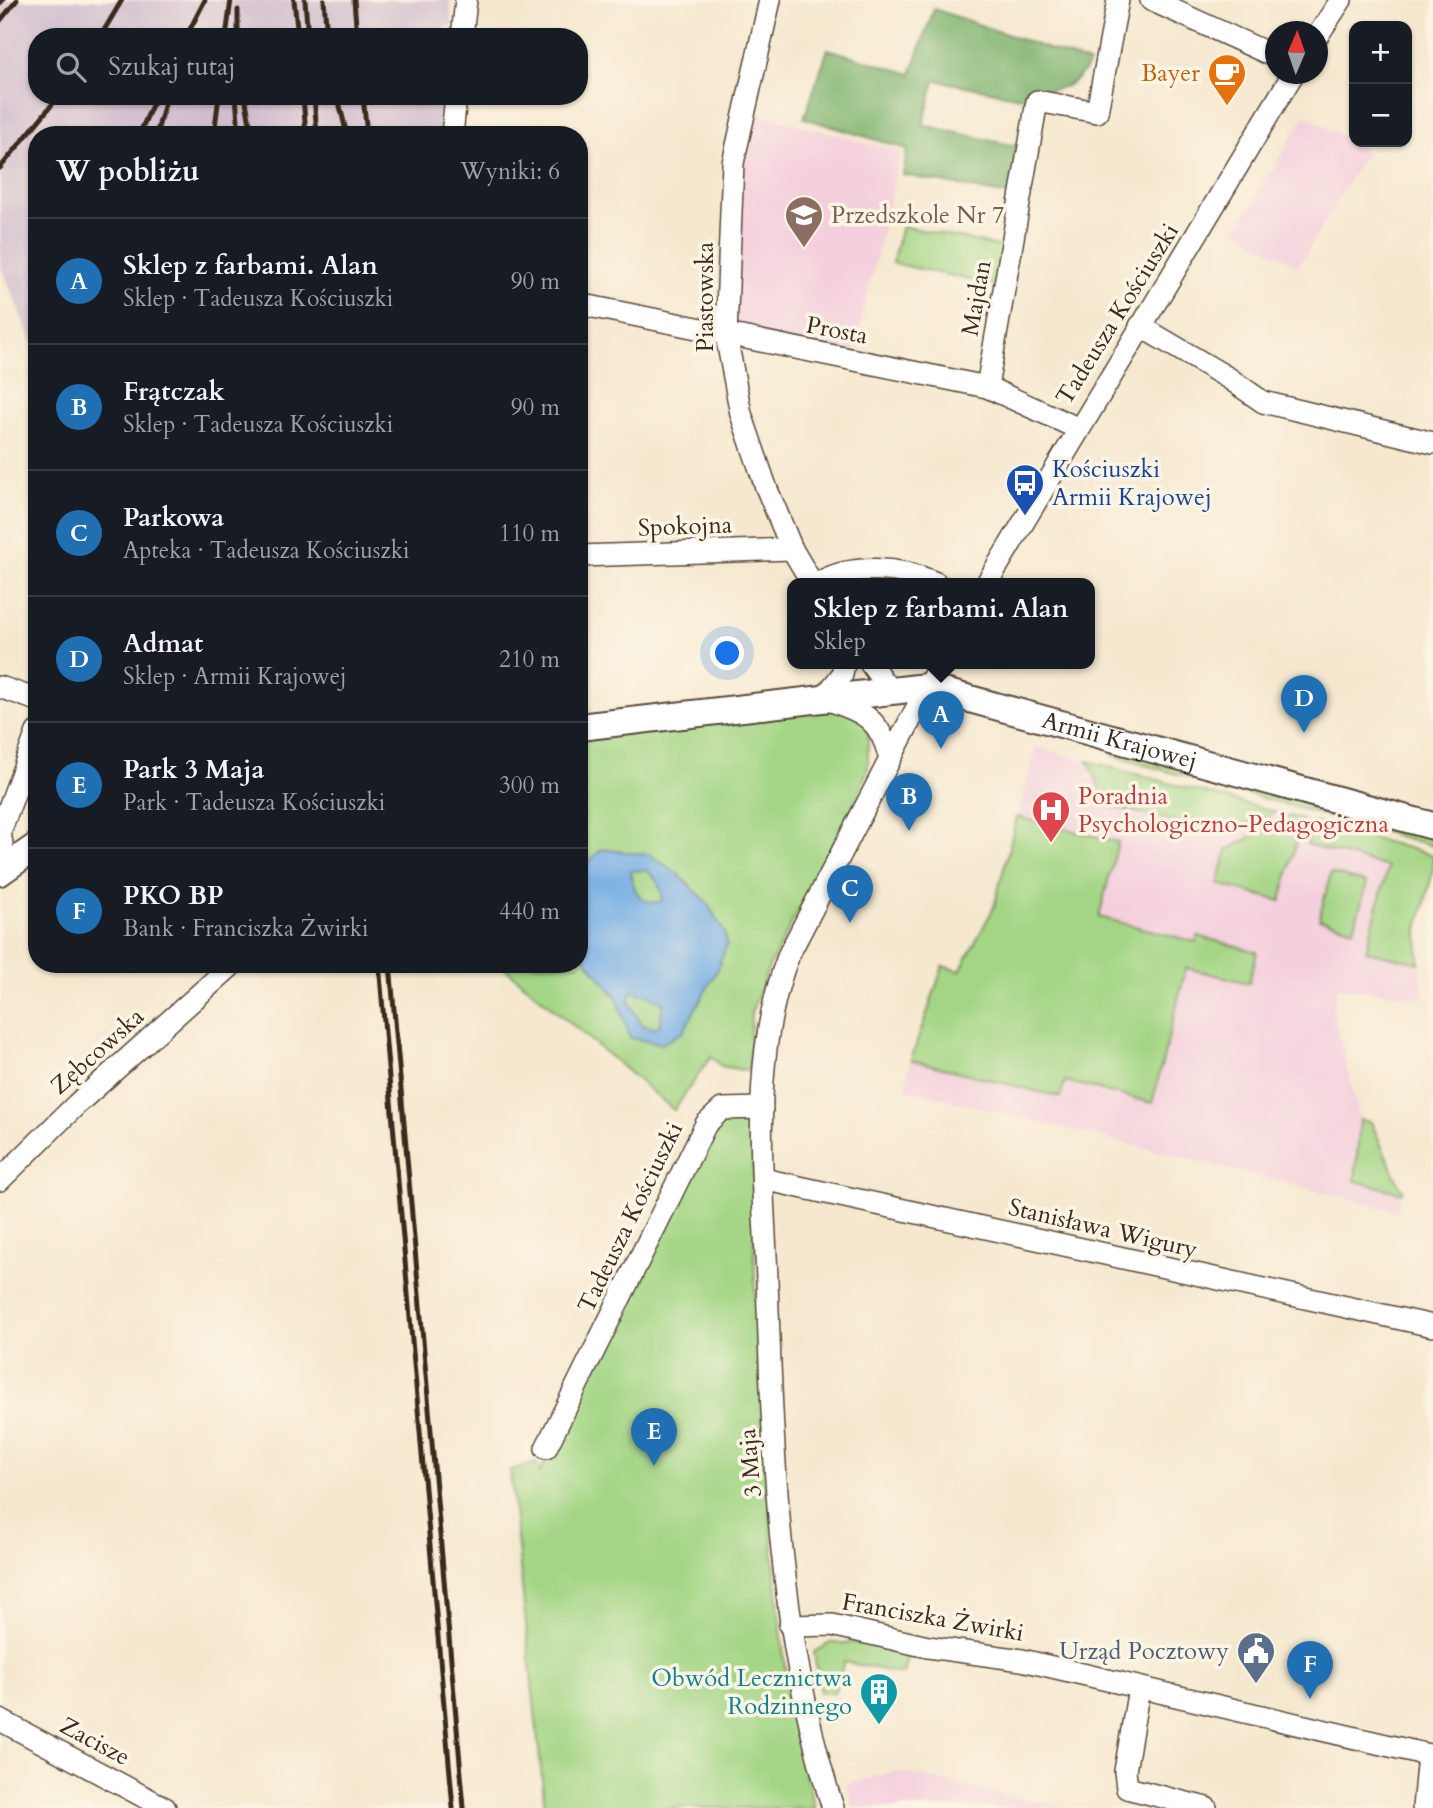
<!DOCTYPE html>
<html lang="pl">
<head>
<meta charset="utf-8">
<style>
  body { margin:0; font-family:Cardo,serif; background:#242831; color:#f1f3f6 }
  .controls { position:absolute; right:21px; top:21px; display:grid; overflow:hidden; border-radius:14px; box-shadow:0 2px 5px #0004 }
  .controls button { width:63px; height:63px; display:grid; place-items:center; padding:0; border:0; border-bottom:2px solid #363941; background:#171b24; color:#f1f3f6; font:35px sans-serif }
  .compass { position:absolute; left:1265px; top:21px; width:63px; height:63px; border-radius:50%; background:#171b24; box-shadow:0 2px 5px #0004; rotate:2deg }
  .you { position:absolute; left:728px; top:654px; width:24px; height:24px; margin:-18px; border:5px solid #fff; border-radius:50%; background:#1a73e8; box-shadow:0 0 0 10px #1a73e833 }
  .badge { display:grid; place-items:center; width:46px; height:46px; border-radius:50%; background:#1f6fb2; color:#fff; font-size:23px; font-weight:700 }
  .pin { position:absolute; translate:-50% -58px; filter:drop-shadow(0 2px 4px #0008) }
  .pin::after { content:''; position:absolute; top:37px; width:24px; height:21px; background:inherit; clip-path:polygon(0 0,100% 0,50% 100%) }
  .popup { position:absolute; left:787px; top:578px; width:308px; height:91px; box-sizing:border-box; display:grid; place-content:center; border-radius:14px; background:#171b24; filter:drop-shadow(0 2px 5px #0005); font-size:23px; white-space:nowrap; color:#9ea1a6 }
  .popup b { font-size:26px; color:#f1f3f6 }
  .popup::after { content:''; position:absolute; left:50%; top:100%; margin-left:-14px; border:14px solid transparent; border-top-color:#171b24 }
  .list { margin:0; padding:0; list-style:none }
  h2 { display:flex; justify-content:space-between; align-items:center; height:91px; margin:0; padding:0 28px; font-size:30px }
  h2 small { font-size:23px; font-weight:400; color:#9ea1a6 }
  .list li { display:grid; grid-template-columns:46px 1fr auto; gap:21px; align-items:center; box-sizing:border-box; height:126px; padding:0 28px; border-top:2px solid #363941 }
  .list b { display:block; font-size:26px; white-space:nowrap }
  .list p { margin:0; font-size:23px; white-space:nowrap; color:#9ea1a6 }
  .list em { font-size:23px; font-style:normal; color:#9ea1a6 }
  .icon { flex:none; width:38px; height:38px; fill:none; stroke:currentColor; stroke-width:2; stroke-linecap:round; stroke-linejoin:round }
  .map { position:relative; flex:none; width:1433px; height:1808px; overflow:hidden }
  .search { position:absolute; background:#171b24; box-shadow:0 2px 5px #0004; left:28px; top:28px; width:560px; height:77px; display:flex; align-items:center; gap:18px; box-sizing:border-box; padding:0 24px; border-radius:28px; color:#9ea1a6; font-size:26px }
  .panel { position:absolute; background:#171b24; box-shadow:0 2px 5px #0004; left:28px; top:126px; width:560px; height:847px; border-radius:28px }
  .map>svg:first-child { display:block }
</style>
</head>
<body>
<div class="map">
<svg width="1433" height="1808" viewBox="0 0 1433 1808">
  <rect width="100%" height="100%" fill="#fcf5e5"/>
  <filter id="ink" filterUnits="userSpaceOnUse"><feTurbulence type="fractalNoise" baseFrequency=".0143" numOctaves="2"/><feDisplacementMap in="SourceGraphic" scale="14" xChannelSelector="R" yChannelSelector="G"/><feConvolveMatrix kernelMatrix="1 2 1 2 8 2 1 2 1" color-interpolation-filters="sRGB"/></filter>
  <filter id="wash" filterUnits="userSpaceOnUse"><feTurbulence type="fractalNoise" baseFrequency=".00686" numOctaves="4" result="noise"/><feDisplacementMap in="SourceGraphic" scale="28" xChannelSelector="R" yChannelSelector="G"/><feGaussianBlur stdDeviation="1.57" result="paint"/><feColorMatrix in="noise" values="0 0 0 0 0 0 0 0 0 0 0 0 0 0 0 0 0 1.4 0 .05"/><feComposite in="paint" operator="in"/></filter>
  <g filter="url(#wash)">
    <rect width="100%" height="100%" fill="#f5e8cf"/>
    <g fill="#f4cfdd">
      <polygon points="745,110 901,152 852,360 726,335"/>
      <polygon points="1305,115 1367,151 1298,267 1236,230"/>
      <polygon points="1036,747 1433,855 1433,871 1418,929 1424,998 1337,987 1333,1012 1360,1119 1371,1122 1400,1187 1403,1189 1398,1211 905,1089 912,1054 943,966 960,971 994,907"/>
      <polygon points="897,1771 1068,1808 854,1808 846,1784"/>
    </g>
    <polygon fill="#d0bdcd" points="0,0 450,0 452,26 445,25 445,37 37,37 37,96 442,96 441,135 37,135 37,356 3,270 0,271"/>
    <g fill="#a3d584" stroke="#6f8051" stroke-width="2">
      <polygon points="902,226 1003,247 995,285 892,263"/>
      <polygon points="843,700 868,722 868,767 859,794 769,967 751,1013 749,1071 721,1066 711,1056 674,1110 500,964 579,964 579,741 644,728"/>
      <polygon points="1115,748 1433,835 1433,846 1113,756"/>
      <polygon points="1088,761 1091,762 1276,812 1227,833 1108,806"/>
      <polygon points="1290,816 1302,819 1281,901 1218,884 1227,850"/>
      <polygon points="1017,817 1118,842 1099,917 1196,942 1198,936 1257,952 1249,983 1186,968 1152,1103 1065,1081 1060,1097 911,1060 943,966 960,971 994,907"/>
      <polygon points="1313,822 1433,855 1433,871 1418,929 1419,963 1366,951 1388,867 1307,845"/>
      <polygon points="1331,873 1367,883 1354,929 1319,919"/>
      <path d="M726,1120C738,1121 748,1122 753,1134L755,1301L774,1562L787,1688L796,1741L815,1808H545L510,1470L536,1463L540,1472L653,1240L715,1128Z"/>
      <polygon points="1360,1120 1371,1122 1400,1187 1403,1189 1402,1193 1355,1181"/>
      <polygon points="830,1643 867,1643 908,1654 903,1674 844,1662 834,1693 820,1692 814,1652"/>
    </g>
    <path fill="#82b672" stroke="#5e7048" stroke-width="2" d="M934,9L1089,63C1075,88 1061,89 1034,92L1030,99L935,80L923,125L1020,147L1014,196L903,175L907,149L804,118L828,49L911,74Z"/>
    <path fill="#74ade4" stroke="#586c81" stroke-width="2" fill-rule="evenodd" d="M602,849L650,855L678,874L706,901L724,932L727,944L717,970L683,1032L662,1044L630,1038L617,998L579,951V871ZM647,870L658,882L663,898L659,902C639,905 632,888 631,871ZM632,992L649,995L663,1003L660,1024L655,1028L642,1025L629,1002Z"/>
  </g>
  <g filter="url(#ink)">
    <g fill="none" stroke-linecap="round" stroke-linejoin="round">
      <defs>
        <g id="minor">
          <polyline points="770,0 733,163 726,335 741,414 766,487 792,549 812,583"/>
          <polyline points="1151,0 1276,57"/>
          <polyline points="1318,35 1341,0"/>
          <polyline points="462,37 466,0"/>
          <polyline points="452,135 456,96"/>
          <polyline points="579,304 987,387 1077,428"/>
          <polyline points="1140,326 1230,379 1263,402 1433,443"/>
          <polyline points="987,387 1037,101 1097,112 1118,0"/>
          <polyline points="579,556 792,549"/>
          <path d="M818,583C852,563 901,567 936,583"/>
          <polyline points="987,583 1293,74"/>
          <path d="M844,663L842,675L824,698C860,712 879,715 889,756"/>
          <polyline points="870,663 890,691"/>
          <polyline points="0,687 37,700"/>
          <polyline points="6,868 0,832 37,732"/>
          <polyline points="763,1179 1433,1326"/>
          <polyline points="0,1180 77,1104 233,964"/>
          <polyline points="546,1448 706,1124 722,1109 762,1108"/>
          <polyline points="790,1626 832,1625 928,1647 1022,1660 1433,1756"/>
          <polyline points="1139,1688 1125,1771 1127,1788 1206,1808"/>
          <polyline points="0,1720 165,1808"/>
          <path d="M833,1808C778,1638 773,1456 767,1279C763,1171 749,1057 789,954L940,663"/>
          <polyline points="1423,1808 1428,1755"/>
        </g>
        <g id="tertiary">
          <path id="s1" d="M579,727L926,687L1433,826"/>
          <polyline points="0,872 37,846"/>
        </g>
      </defs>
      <use href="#minor" stroke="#574639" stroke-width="24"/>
      <use href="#tertiary" stroke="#574639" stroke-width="30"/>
      <use href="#minor" stroke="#fff" stroke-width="21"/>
      <use href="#tertiary" stroke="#fff" stroke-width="26"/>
      <g stroke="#3b2a1e" stroke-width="5">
        <polyline points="294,0 298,37"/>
        <polyline points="305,0 308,37"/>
        <polyline points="324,0 327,37"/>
        <polyline points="354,0 357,37"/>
        <polyline points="0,3 3,0"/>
        <polyline points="238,10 238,37"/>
        <polyline points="0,21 17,0"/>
        <polyline points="100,37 122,0"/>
        <polyline points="186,37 205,0"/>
        <polyline points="226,37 231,0"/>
        <polyline points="236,96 239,135"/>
        <polyline points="245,96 252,135"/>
        <polyline points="303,96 306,135"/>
        <polyline points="314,96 317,135"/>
        <polyline points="363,96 367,135"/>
        <polyline points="339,102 347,135"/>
        <polyline points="139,135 156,96"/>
        <polyline points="156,135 167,96"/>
        <polyline points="214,135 219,96"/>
        <polyline points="0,168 59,96"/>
        <polyline points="379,964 453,1808"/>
        <polyline points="390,964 464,1808"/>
      </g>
    </g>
  </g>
  <defs>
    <symbol id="cafe-pin" viewBox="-11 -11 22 30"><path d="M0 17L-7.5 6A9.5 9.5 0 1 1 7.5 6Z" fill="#e8710a" stroke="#fcf5e5"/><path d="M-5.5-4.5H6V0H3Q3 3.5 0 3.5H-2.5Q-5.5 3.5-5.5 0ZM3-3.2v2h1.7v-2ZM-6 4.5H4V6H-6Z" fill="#fff"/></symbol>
    <symbol id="school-pin" viewBox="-11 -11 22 30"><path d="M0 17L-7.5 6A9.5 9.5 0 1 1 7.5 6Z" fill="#8d6e63" stroke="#fcf5e5"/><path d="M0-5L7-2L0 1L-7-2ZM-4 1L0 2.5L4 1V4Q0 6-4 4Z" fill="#fff"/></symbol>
    <symbol id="bus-pin" viewBox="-11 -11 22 30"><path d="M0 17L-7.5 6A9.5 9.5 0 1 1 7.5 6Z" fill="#1a4fb4" stroke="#fcf5e5"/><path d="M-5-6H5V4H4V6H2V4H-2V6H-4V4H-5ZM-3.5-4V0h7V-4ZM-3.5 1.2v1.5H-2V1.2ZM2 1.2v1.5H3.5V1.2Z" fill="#fff"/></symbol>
    <symbol id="hospital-pin" viewBox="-11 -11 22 30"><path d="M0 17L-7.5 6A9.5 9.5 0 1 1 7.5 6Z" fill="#e0444e" stroke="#fcf5e5"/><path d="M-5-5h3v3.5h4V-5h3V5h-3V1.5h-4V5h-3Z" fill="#fff"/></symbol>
    <symbol id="civic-pin" viewBox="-11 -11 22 30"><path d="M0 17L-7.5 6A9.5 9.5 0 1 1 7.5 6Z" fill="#5c6f8a" stroke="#fcf5e5"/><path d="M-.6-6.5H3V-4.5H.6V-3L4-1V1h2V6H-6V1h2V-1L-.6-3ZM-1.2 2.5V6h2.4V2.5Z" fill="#fff"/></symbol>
    <symbol id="building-pin" viewBox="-11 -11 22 30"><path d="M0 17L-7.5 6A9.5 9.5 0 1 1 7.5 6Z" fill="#0f9aa8" stroke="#fcf5e5"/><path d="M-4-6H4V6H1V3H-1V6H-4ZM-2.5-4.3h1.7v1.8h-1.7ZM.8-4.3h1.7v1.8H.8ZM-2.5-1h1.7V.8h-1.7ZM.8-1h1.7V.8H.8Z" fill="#fff"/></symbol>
  </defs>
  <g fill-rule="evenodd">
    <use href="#cafe-pin" x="1205" y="51" width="44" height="60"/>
    <use href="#school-pin" x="782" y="193" width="44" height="60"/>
    <use href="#bus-pin" x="1003" y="461" width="44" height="60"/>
    <use href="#hospital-pin" x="1029" y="788" width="44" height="60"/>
    <use href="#civic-pin" x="1234" y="1629" width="44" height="60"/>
    <use href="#building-pin" x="857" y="1670" width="44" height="60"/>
  </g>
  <g text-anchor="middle" stroke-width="7" stroke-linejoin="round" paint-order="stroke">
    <g font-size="24" fill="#c56008" stroke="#fcf5e5" text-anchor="end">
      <text x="1200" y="81">Bayer</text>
    </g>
    <g font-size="24" fill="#785e54" stroke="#fcf5e5" text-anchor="start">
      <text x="831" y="223">Przedszkole Nr 7</text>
    </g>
    <g font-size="24" fill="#3b2a1e" stroke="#fcf5e5">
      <text transform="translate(705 297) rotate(-90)" y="8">Piastowska</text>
      <text transform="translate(976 298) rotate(-80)" y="8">Majdan</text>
      <text transform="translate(1117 314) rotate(-58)" y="8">Tadeusza Kościuszki</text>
      <text transform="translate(837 330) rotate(11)" y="8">Prosta</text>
      <text transform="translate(685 526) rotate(-2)" y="8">Spokojna</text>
      <text dy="8" stroke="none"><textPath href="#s1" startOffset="550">Armii Krajowej</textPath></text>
      <text transform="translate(97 1051) rotate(-42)" y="8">Zębcowska</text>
      <text transform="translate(630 1217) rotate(-64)" y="8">Tadeusza Kościuszki</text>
      <text transform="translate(1103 1228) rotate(13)" y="8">Stanisława Wigury</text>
      <text transform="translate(750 1463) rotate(-95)" y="8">3 Maja</text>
      <text transform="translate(933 1617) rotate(10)" y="8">Franciszka Żwirki</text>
      <text transform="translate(95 1741) rotate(28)" y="8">Zacisze</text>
    </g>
    <g font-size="24" fill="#164399" stroke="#fcf5e5" text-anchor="start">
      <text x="1052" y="477">Kościuszki<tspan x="1052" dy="28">Armii Krajowej</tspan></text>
    </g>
    <g font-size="24" fill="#be3a42" stroke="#fcf5e5" text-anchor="start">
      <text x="1078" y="804">Poradnia<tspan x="1078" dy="28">Psychologiczno-Pedagogiczna</tspan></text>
    </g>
    <g font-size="24" fill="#4e5e75" stroke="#fcf5e5" text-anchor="end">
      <text x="1229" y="1659">Urząd Pocztowy</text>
    </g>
    <g font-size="24" fill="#0d838f" stroke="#fcf5e5" text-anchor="end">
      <text x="852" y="1686">Obwód Lecznictwa<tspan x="852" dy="28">Rodzinnego</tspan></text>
    </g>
  </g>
</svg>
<div class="controls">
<button>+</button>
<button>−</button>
</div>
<svg class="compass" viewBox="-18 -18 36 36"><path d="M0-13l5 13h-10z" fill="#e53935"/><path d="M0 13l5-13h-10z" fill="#9ea1a6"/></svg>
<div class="you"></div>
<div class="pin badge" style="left:941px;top:749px">A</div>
<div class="popup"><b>Sklep z farbami. Alan</b>Sklep</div>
<div class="pin badge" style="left:909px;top:831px">B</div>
<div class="pin badge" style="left:850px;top:923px">C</div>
<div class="pin badge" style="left:1304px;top:733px">D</div>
<div class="pin badge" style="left:654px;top:1466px">E</div>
<div class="pin badge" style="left:1310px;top:1699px">F</div>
<div class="search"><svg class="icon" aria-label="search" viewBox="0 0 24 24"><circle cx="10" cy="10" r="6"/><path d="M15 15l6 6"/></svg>Szukaj tutaj</div>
<section class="panel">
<h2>W pobliżu<small>Wyniki: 6</small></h2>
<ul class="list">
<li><span class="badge">A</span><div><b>Sklep z farbami. Alan</b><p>Sklep · Tadeusza Kościuszki</p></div><em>90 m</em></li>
<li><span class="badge">B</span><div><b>Frątczak</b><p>Sklep · Tadeusza Kościuszki</p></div><em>90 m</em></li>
<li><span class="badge">C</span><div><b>Parkowa</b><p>Apteka · Tadeusza Kościuszki</p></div><em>110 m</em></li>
<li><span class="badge">D</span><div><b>Admat</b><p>Sklep · Armii Krajowej</p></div><em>210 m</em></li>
<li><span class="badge">E</span><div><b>Park 3 Maja</b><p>Park · Tadeusza Kościuszki</p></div><em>300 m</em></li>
<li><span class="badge">F</span><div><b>PKO BP</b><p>Bank · Franciszka Żwirki</p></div><em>440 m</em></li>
</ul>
</section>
</div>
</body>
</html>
